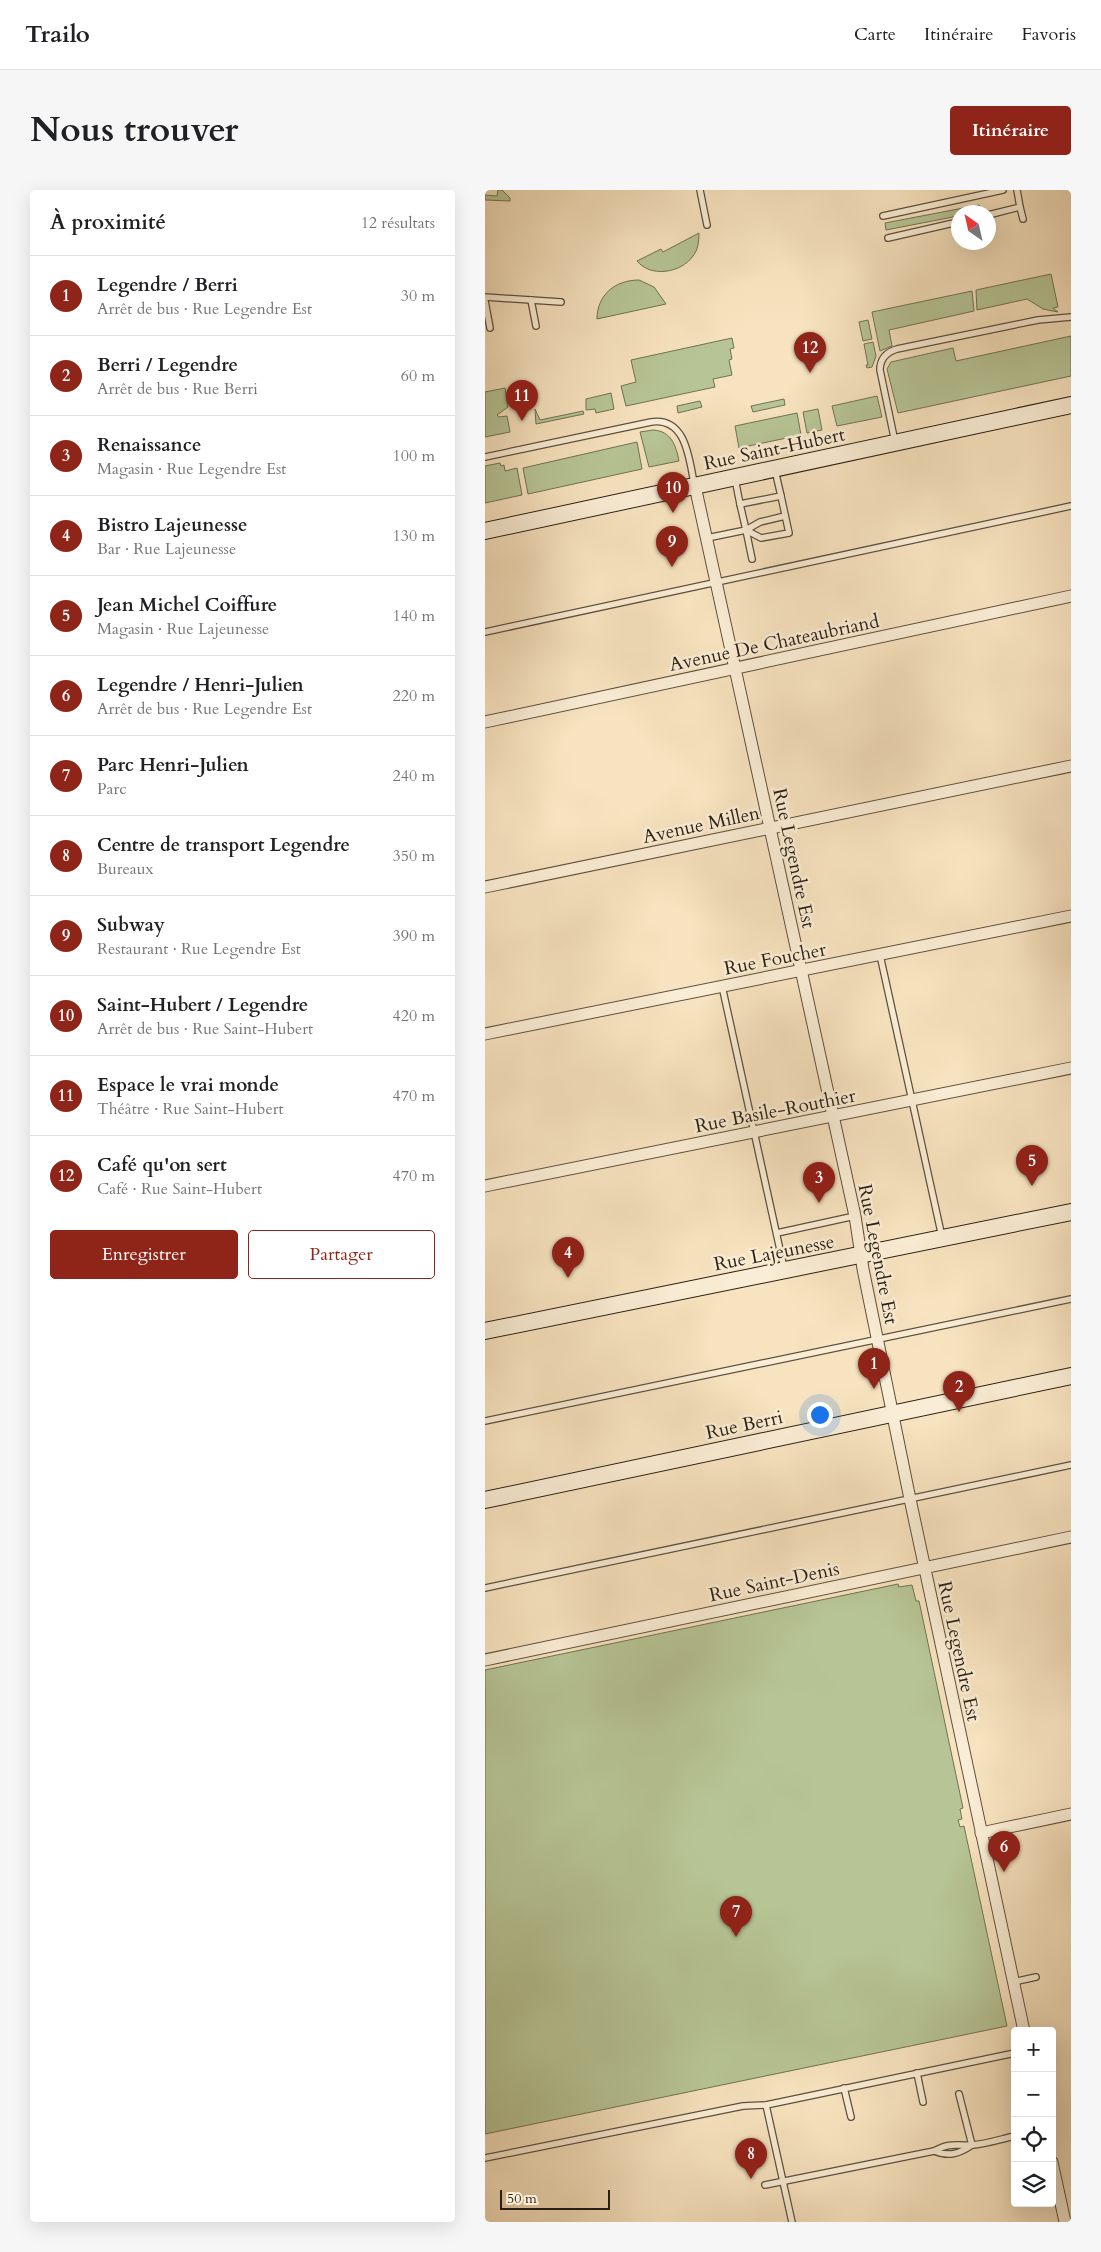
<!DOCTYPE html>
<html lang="fr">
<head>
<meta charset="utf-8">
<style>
  body { margin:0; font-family:Cardo,serif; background:#f6f6f6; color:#202124 }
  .controls { position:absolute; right:15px; bottom:15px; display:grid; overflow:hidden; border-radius:5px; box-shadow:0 5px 20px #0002 }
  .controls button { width:45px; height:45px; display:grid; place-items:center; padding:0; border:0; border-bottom:1px solid #e0e0e0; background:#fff; color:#202124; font:25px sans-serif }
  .compass { position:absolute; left:466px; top:15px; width:45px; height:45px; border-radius:50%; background:#fff; box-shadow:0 5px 20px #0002; rotate:326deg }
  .scale { position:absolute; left:15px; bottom:12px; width:110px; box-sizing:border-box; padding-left:5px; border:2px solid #2a1f14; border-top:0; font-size:14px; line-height:18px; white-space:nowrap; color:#2a1f14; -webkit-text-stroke:4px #faedd5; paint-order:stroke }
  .you { position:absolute; left:334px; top:1224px; width:18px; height:18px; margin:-12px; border:4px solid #fff; border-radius:50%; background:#1a73e8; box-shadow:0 0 0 8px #1a73e833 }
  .badge { display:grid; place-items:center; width:32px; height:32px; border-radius:50%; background:#8f2418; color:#fff; font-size:16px; font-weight:700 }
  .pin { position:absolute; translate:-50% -41px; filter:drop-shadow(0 1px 2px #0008) }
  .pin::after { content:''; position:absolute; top:26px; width:18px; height:15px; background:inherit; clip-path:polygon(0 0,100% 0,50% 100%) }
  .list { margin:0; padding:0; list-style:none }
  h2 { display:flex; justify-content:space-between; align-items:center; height:65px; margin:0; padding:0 20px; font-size:21px }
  h2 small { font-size:16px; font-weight:400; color:#757577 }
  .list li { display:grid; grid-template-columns:32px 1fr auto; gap:15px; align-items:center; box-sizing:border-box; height:80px; padding:0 20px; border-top:1px solid #e0e0e0 }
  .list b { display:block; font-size:19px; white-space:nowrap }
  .list p { margin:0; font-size:16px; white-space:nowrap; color:#757577 }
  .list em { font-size:16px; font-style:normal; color:#757577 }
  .actions { display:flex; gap:10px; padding:15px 20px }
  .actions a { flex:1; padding:11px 0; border:1px solid #8f2418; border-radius:5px; text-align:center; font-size:18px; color:#8f2418 }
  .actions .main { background:#8f2418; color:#fff }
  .icon { flex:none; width:28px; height:28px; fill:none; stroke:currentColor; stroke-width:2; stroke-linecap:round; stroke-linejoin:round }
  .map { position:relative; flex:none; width:586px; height:2032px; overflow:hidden; border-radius:5px }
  header { display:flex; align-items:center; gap:30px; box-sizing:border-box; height:70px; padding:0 25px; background:#fff; border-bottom:1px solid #e0e0e0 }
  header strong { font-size:24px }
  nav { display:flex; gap:28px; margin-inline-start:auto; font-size:18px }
  .intro { display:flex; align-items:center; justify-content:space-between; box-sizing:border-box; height:120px; padding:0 30px }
  h1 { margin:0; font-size:35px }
  .button { padding:12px 22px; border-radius:5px; background:#8f2418; color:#fff; font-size:18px; font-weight:700 }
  main { display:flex; gap:30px; padding:0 30px }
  aside { flex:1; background:#fff; border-radius:5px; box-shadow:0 5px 20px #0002 }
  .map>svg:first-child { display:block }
</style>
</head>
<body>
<header>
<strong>Trailo</strong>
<nav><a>Carte</a><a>Itinéraire</a><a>Favoris</a></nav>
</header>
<div class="intro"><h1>Nous trouver</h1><a class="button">Itinéraire</a></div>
<main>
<aside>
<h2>À proximité<small>12 résultats</small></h2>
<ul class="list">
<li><span class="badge">1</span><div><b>Legendre / Berri</b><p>Arrêt de bus · Rue Legendre Est</p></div><em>30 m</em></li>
<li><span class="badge">2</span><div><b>Berri / Legendre</b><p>Arrêt de bus · Rue Berri</p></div><em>60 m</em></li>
<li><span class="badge">3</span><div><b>Renaissance</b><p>Magasin · Rue Legendre Est</p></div><em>100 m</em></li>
<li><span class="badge">4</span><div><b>Bistro Lajeunesse</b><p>Bar · Rue Lajeunesse</p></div><em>130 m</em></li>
<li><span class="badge">5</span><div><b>Jean Michel Coiffure</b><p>Magasin · Rue Lajeunesse</p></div><em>140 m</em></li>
<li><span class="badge">6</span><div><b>Legendre / Henri-Julien</b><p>Arrêt de bus · Rue Legendre Est</p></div><em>220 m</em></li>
<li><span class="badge">7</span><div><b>Parc Henri-Julien</b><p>Parc</p></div><em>240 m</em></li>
<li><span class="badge">8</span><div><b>Centre de transport Legendre</b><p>Bureaux</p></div><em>350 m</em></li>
<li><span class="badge">9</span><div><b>Subway</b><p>Restaurant · Rue Legendre Est</p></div><em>390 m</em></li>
<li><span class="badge">10</span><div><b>Saint-Hubert / Legendre</b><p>Arrêt de bus · Rue Saint-Hubert</p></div><em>420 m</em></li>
<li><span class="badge">11</span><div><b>Espace le vrai monde</b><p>Théâtre · Rue Saint-Hubert</p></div><em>470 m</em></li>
<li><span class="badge">12</span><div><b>Café qu'on sert</b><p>Café · Rue Saint-Hubert</p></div><em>470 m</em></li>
</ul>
<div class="actions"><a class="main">Enregistrer</a><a>Partager</a></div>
</aside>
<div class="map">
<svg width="586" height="2032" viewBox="0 0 586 2032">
  <rect width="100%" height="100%" fill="#f7e3bf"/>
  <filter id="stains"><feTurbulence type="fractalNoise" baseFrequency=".004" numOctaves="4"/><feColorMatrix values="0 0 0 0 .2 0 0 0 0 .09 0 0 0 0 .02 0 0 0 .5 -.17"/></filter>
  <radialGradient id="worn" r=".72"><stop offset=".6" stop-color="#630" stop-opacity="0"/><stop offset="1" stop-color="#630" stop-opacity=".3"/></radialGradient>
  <g fill="#b7c596" stroke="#707255">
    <polygon points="13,0 17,0 25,8 25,11 0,10 0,5 12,6"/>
    <path d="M494,15L496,18C490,24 481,22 473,22V26L401,40L400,33Z"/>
    <path d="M214,43C214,51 213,60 208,66C196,83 166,88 152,71L176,59L178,62Z"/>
    <polygon points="566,84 573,117 568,118 573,122 558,119 542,109 492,120 491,100"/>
    <path d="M154,90L169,97L181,114L112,129C112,105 130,90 154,90Z"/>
    <polygon points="487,101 489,121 404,140 407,156 395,161 387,122"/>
    <polygon points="383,130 387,149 378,151 374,132"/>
    <polygon points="586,146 586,186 413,223 402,179 406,172 468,158 471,171"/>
    <polygon points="247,148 249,158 245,159 247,169 244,170 247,185 228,189 230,197 141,216 136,196 151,192 146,170"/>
    <polygon points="388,152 391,166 387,177 382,178 381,175 383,175 379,154"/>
    <polygon points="20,198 23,217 12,225 14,227 22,226 25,242 0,247 0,202"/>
    <polygon points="126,203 129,219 111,223 110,219 101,220 101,209"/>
    <polygon points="392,206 397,227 352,236 347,216"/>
    <polygon points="299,209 300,215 268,222 266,216"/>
    <polygon points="215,211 217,217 193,223 192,216"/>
    <polygon points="50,219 55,230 98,221 99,224 51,234"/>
    <polygon points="333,219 337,240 322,243 318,222"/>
    <polygon points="312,223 316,245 254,258 250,236"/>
    <path d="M168,240C186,241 191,255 194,271L164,277L155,242Z"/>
    <polygon points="152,252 157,279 43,304 38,278"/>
    <polygon points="15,273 16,276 19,275 20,281 32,278 37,305 0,313 0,276"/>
    <polygon points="413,1394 414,1397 427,1395 431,1411 434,1411 478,1618 475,1619 477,1629 473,1630 475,1637 479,1636 522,1836 0,1944 0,1480"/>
  </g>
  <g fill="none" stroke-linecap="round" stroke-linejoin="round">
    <defs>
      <g id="service">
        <polyline points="215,0 222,35"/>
        <polyline points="535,17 538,29"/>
        <polyline points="503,25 535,17 532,0"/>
        <polyline points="398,26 518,0"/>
        <polyline points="403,48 473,32"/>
        <polyline points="0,107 76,112"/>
        <polyline points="46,110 51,136"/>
        <polyline points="0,111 5,138"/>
        <path d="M410,252L395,180C395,168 402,162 412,159L553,130L586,127"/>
        <path d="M0,267L166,232C201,227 204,268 209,293"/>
        <polyline points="250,289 255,314 296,306 290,280"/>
        <polyline points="261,340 276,348 304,343 296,306"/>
        <polyline points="261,340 275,332 300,326"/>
        <polyline points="261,340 267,369"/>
        <polyline points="222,348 261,340 255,314"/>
        <polyline points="0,442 586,316"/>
        <polyline points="395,765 457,1047"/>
        <polyline points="237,796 299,1078"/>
        <polyline points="292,1043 370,1026"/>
        <polyline points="0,1231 586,1109"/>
        <polyline points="0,1398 586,1275"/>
        <polyline points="528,1792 551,1787"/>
        <polyline points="432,1883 438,1912"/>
        <polyline points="359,1898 366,1927"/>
        <polyline points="474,1904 487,1955"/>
        <polyline points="281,1915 307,2032"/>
        <path d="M449,1961C464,1967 474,1964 487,1955"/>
        <polyline points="0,1968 258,1916 281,1915 530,1863"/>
        <path d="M280,1995L449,1961C467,1952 469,1956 487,1955C501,1954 516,1949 530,1946"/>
      </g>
      <g id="minor">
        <polyline points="210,296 370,1026 378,1079 425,1309 539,1841"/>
        <polyline points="0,532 586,406"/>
        <polyline points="0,697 586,576"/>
        <polyline points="0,844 586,726"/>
        <polyline points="0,996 586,878"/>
        <polyline points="0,1470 586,1347"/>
        <polyline points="496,1643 586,1624"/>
        <polyline points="567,1972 580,2032"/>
      </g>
      <g id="secondary">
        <polyline points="0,341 586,215"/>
        <polyline points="0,1141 586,1022"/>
        <polyline points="0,1310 586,1186"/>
      </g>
    </defs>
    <use href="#service" stroke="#5d503f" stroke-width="8"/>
    <use href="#minor" stroke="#5d503f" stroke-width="13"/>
    <use href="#secondary" stroke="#2a1f14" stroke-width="18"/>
    <use href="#service" stroke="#faedd5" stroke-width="5.5"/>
    <use href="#minor" stroke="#faedd5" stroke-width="11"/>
    <use href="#secondary" stroke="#faedd5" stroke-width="16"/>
  </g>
  <g text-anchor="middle" stroke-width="5" stroke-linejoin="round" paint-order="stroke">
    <g font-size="19" fill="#2a1f14" stroke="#faedd5">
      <text transform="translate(289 258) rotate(-12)" y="7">Rue Saint-Hubert</text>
      <text transform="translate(289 452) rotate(-12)" y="7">Avenue De Chateaubriand</text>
      <text transform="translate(216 634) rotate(-12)" y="7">Avenue Millen</text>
      <text transform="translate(310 668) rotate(78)" y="7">Rue Legendre Est</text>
      <text transform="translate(290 768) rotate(-11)" y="7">Rue Foucher</text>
      <text transform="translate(290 920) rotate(-11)" y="7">Rue Basile-Routhier</text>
      <text transform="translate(289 1062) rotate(-11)" y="7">Rue Lajeunesse</text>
      <text transform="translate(394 1064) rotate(79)" y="7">Rue Legendre Est</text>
      <text transform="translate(259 1234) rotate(-12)" y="7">Rue Berri</text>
      <text transform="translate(289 1391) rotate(-12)" y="7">Rue Saint-Denis</text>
      <text transform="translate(475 1461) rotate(78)" y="7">Rue Legendre Est</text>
    </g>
  </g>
  <rect width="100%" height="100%" filter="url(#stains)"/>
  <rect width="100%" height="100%" fill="url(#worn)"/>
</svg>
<div class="controls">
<button>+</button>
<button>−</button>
<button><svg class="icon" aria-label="locate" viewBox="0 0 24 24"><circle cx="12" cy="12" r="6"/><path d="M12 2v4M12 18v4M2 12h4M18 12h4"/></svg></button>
<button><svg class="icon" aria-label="layers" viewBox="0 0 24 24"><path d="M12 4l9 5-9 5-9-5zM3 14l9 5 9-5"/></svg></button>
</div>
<svg class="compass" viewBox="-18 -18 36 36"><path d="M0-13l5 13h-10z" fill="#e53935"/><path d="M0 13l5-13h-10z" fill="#757577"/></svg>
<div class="scale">50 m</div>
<div class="you"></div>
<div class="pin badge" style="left:389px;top:1199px">1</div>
<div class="pin badge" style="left:474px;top:1222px">2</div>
<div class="pin badge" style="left:334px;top:1013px">3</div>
<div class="pin badge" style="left:83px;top:1088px">4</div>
<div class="pin badge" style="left:547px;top:996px">5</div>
<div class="pin badge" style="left:519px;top:1682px">6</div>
<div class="pin badge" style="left:251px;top:1747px">7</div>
<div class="pin badge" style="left:266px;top:1989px">8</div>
<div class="pin badge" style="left:187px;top:377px">9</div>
<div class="pin badge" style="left:188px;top:323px">10</div>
<div class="pin badge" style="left:37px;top:231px">11</div>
<div class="pin badge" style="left:325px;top:183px">12</div>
</div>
</main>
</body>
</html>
